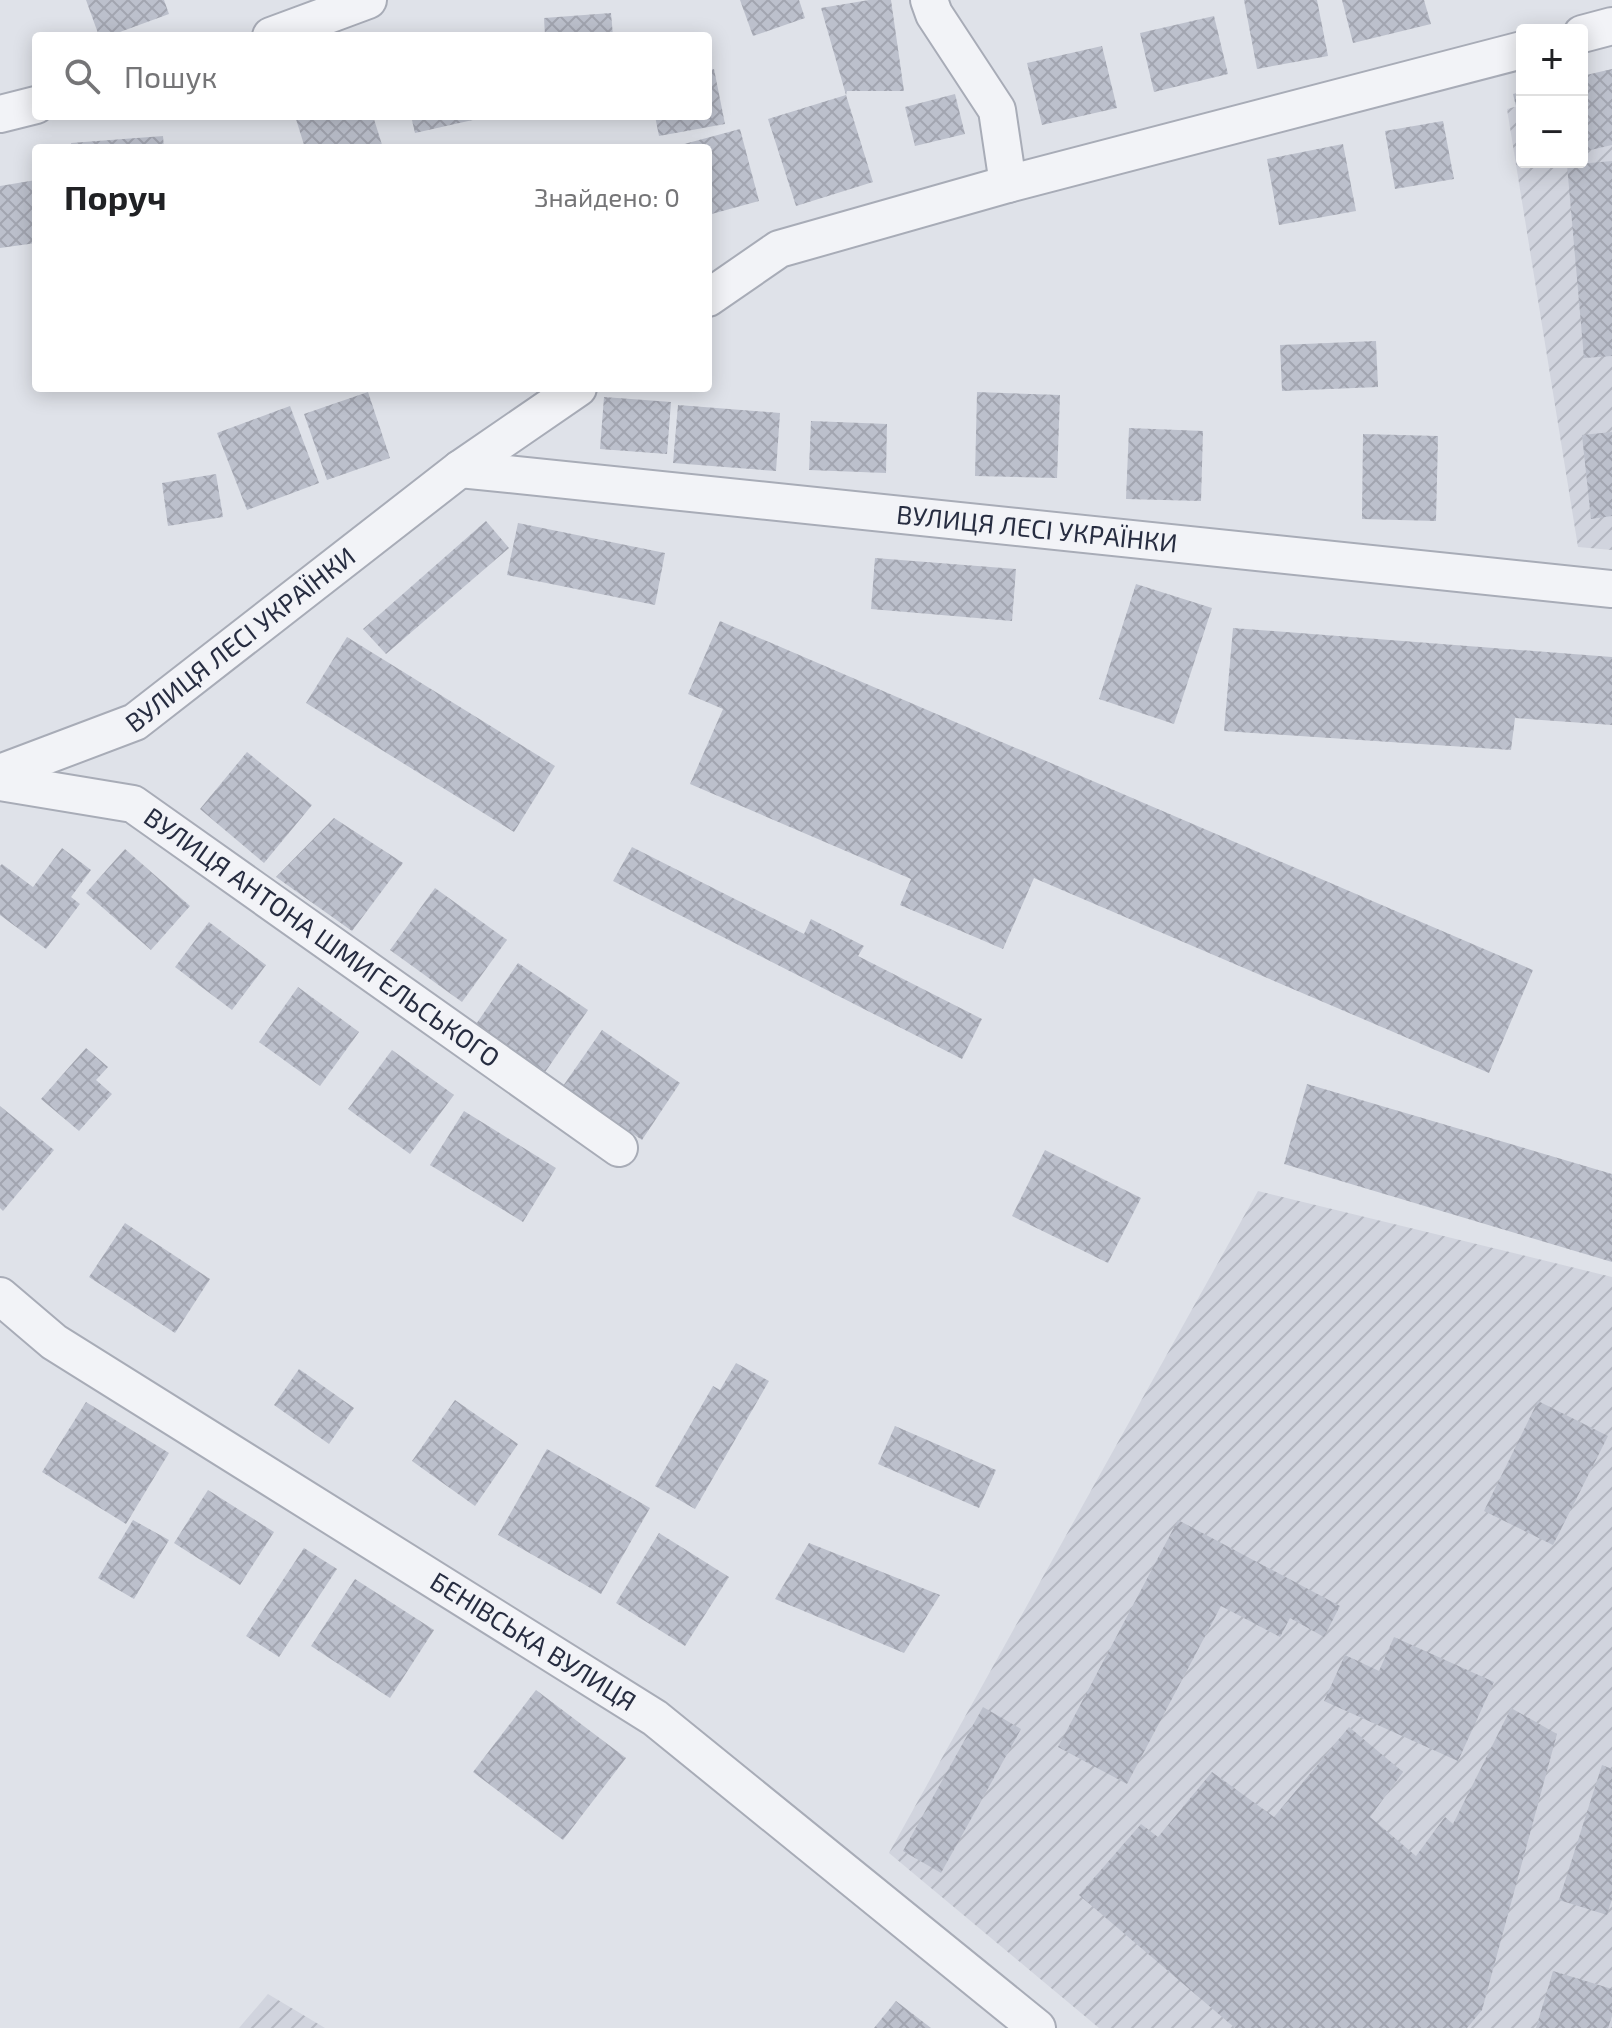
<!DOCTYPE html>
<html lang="uk">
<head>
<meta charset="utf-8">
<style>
  body { margin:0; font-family:"Exo 2",sans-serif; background:#f2f2f2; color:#202124 }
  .controls { position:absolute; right:24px; top:24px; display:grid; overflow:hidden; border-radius:8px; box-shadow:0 4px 20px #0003 }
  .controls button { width:72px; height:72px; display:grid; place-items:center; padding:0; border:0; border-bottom:2px solid #e0e0e0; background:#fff; color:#202124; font:40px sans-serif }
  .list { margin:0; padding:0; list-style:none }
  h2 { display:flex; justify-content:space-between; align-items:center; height:104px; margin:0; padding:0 32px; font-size:34px }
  h2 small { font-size:26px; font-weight:400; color:#757577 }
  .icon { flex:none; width:44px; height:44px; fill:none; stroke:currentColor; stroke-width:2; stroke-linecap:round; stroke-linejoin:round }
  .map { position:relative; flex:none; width:1612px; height:2028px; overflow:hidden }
  .search { position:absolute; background:#fff; box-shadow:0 4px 20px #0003; left:32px; top:32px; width:680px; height:88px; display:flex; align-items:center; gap:20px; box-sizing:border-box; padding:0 28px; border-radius:8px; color:#757577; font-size:30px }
  .panel { position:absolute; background:#fff; box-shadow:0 4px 20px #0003; left:32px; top:144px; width:680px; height:248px; border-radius:8px }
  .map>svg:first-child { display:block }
</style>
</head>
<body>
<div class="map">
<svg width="1612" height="2028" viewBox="0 0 1612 2028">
  <defs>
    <pattern id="industrial-furrows" width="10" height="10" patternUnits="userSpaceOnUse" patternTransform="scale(2)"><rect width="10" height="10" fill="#d1d4de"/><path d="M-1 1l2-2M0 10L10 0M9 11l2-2" fill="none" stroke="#b3b6c0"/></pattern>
    <pattern id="building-cross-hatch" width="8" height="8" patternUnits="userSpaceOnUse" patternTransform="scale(2)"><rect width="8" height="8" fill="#bcc0cc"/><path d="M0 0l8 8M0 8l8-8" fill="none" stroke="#a2a5b0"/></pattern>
  </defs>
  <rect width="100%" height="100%" fill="#dfe2e9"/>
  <g fill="url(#industrial-furrows)">
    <polygon points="1612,83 1612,550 1578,547 1507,109 1522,105 1522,162 1582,162 1582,91"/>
    <polygon points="1258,1191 1612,1277 1612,2028 1099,2028 889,1853"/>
    <polygon points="268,1994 325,2028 239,2028"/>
  </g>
  <g fill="url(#building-cross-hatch)">
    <polygon points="86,0 164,0 169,14 109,36 99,36"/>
    <polygon points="740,0 799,0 805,18 753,36"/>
    <polygon points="869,0 891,0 904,91 847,91 846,95 821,8"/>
    <polygon points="1244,0 1317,0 1328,56 1257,69"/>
    <polygon points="1342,0 1424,0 1431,24 1353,43"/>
    <polygon points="611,13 613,36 545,36 544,18"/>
    <polygon points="1214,16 1228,74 1154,92 1140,33"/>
    <polygon points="1102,46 1117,108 1042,125 1027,63"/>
    <polygon points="714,69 725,124 659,136 655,116 708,116 708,70"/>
    <polygon points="1612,69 1612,145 1582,152 1582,76"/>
    <polygon points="1522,92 1522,127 1521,127 1513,94"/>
    <polygon points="955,94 965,134 915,146 905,107"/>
    <polygon points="846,95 873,182 796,206 768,119"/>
    <polygon points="295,116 373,116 383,148 305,148"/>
    <polygon points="411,116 486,116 486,117 415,133"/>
    <polygon points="1443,121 1454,179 1395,189 1385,131"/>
    <polygon points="740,129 759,201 708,215 708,148 673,147"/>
    <polygon points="163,136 164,148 72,148 71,143"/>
    <polygon points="1343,144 1356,211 1279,225 1267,159"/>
    <polygon points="1612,161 1612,356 1584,358 1567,165"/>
    <polygon points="36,180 36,243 0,248 0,186"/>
    <polygon points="1376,341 1378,387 1282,391 1280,345"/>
    <polygon points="368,392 390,458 327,480 304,414"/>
    <polygon points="977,392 1060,395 1057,478 975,476"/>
    <polygon points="604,397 671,402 667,454 600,449"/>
    <polygon points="678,405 780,413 776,471 673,463"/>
    <polygon points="290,406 319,483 247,510 217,433"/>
    <polygon points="811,421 887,424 886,473 809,470"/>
    <polygon points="1129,428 1203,431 1201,501 1126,499"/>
    <polygon points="1612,432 1612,516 1591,519 1582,435"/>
    <polygon points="1363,434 1438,436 1436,521 1362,519"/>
    <polygon points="216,474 223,517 168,526 162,483"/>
    <polygon points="486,521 509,548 386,654 363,629"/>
    <polygon points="518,523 665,553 655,605 507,575"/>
    <polygon points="875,558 1016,569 1012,621 871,609"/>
    <polygon points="1136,584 1212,608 1174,724 1099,699"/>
    <polygon points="720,621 1533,970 1489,1073 1034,878 1003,949 900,905 911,879 690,784 723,709 688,694"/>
    <polygon points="1233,628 1612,657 1612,725 1515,718 1511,750 1224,731"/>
    <polygon points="347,637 555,766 514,832 306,703"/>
    <polygon points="247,752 312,805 264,863 200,809"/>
    <polygon points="334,818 403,863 352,931 276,877"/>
    <polygon points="632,847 804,934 811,919 864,946 858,956 982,1019 962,1059 613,881"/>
    <polygon points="62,848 91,870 71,897 80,904 46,949 0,915 0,866 2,864 33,887"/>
    <polygon points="125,849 190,906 151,950 86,893"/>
    <polygon points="435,888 507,940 462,1002 390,950"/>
    <polygon points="209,922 266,965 232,1010 175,967"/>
    <polygon points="518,963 588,1010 541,1078 472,1030"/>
    <polygon points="298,987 359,1032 320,1086 259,1042"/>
    <polygon points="602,1030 680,1083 642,1140 563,1086"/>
    <polygon points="86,1048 108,1067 96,1080 112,1094 79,1131 41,1099"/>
    <polygon points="392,1050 454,1095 410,1154 348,1109"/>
    <polygon points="1307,1084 1612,1174 1612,1262 1284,1164"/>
    <polygon points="0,1106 54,1150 3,1211 0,1208"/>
    <polygon points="464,1111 556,1168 523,1222 430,1165"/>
    <polygon points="1045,1150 1141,1198 1108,1263 1012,1216"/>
    <polygon points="125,1223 210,1279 175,1333 89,1277"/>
    <polygon points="736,1363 769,1381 695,1509 655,1486 713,1386 720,1390"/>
    <polygon points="299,1369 354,1408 329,1444 274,1405"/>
    <polygon points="455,1400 518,1444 475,1506 412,1461"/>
    <polygon points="1538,1401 1608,1436 1553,1545 1484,1511"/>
    <polygon points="86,1402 169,1453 126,1524 42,1472"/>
    <polygon points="895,1426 996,1470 979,1508 878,1464"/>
    <polygon points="547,1449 650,1508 601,1594 498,1535"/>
    <polygon points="208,1490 274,1532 240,1585 174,1543"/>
    <polygon points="133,1520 169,1540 134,1599 98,1578"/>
    <polygon points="1178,1520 1340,1606 1324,1637 1290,1618 1280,1637 1221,1606 1127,1784 1058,1747"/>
    <polygon points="659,1533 729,1577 685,1646 616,1603"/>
    <polygon points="809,1543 940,1595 904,1653 775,1599"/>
    <polygon points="304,1548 337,1569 279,1657 246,1636"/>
    <polygon points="355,1579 434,1630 390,1698 311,1646"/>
    <polygon points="1394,1637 1494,1682 1458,1761 1324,1701 1345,1655 1379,1671"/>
    <polygon points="536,1690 626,1758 563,1840 473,1772"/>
    <polygon points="983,1707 1021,1729 941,1873 903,1851"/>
    <polygon points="1511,1708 1557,1734 1482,2010 1467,2028 1235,2028 1079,1895 1141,1824 1158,1837 1212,1772 1274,1817 1349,1727 1403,1772 1370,1817 1416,1856 1445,1817 1453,1824"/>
    <polygon points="1602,1765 1612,1769 1612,1899 1607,1915 1559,1900"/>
    <polygon points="1553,1971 1612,1989 1612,2016 1608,2028 1536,2028"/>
    <polygon points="896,2001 931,2028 874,2028"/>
  </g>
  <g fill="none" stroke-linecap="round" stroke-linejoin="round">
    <defs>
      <g id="minor">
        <polyline points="929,0 934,14 997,110 1008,184"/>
        <polyline points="1582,34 1612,26"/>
        <polyline points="271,36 368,0"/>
        <polyline points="0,114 36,105"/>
        <polyline points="708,298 779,249 1008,184 1522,50"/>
        <path id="s1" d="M460,469L1612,589"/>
        <path id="s2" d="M0,773L135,722L460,469L578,388"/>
        <path id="s3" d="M0,782L133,804L619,1148"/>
        <path id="s4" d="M0,1296L54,1342L655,1718L1037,2028"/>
      </g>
    </defs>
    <use href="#minor" stroke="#a8acb7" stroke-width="40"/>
    <use href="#minor" stroke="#f2f3f7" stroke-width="36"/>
  </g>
  <g text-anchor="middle" stroke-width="6" stroke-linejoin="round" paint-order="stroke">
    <g font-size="26" fill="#272d41" stroke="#eff1f7">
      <text dy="9" stroke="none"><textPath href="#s1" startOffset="580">ВУЛИЦЯ ЛЕСІ УКРАЇНКИ</textPath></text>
      <text dy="9" stroke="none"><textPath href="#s2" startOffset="278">ВУЛИЦЯ ЛЕСІ УКРАЇНКИ</textPath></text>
      <text dy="9" stroke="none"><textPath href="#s3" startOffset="366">ВУЛИЦЯ АНТОНА ШМИГЕЛЬСЬКОГО</textPath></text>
      <text dy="9" stroke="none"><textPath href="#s4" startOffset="636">БЕНІВСЬКА ВУЛИЦЯ</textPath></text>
    </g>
  </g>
</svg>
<div class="controls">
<button>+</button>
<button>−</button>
</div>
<div class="search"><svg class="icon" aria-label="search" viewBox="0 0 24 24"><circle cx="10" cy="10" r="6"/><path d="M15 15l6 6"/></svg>Пошук</div>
<section class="panel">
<h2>Поруч<small>Знайдено: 0</small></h2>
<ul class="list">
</ul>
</section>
</div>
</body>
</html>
